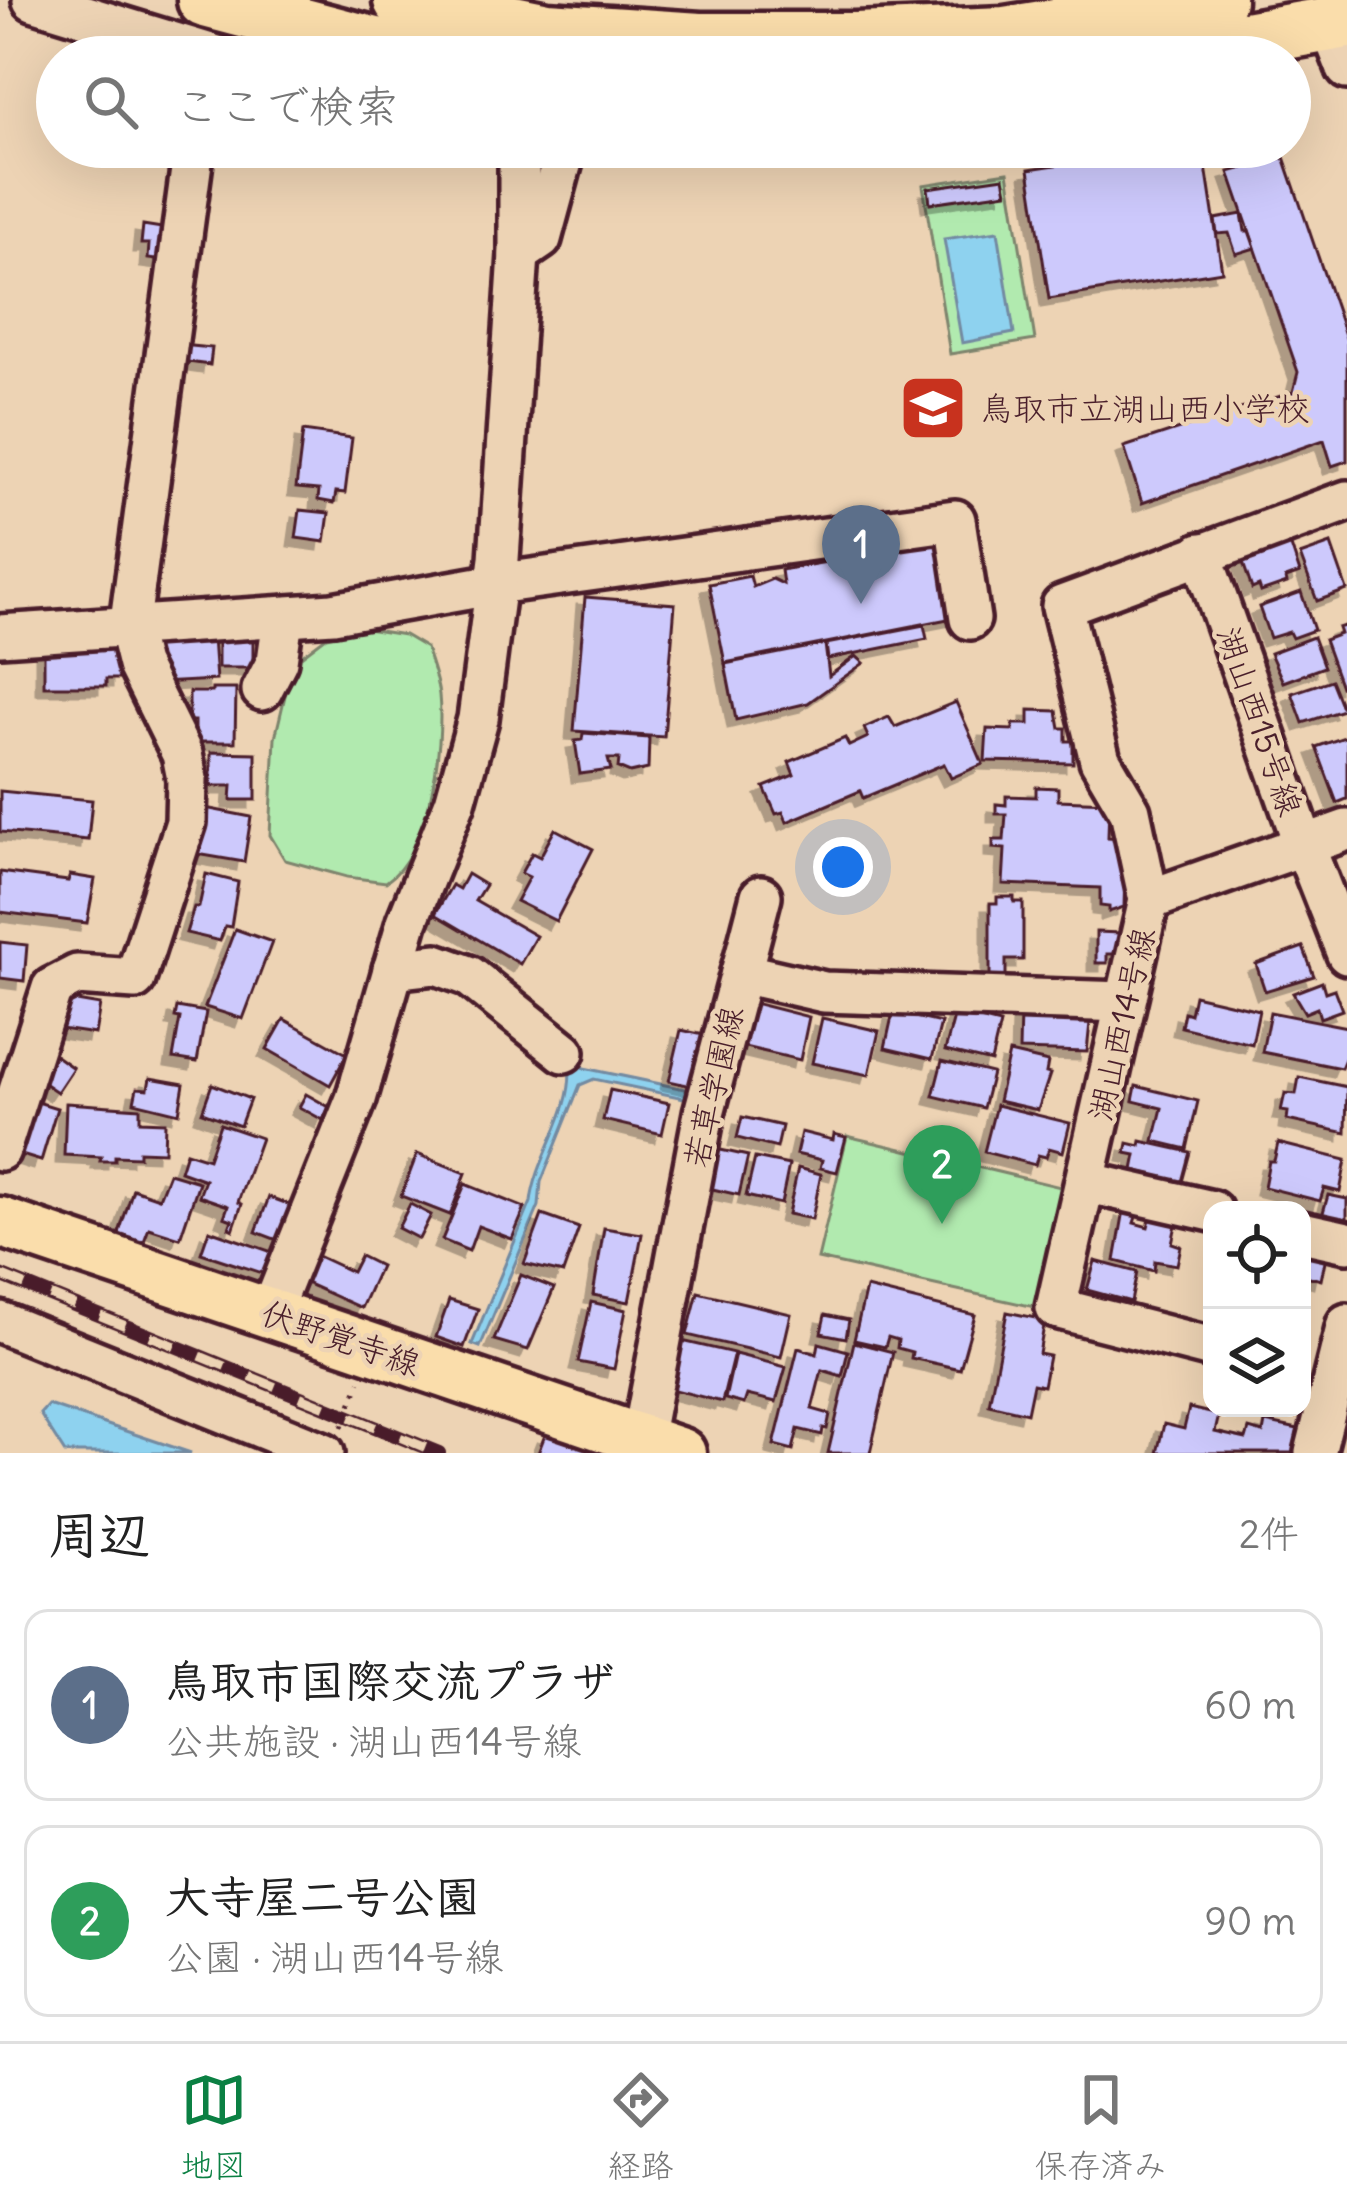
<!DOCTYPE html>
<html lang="ja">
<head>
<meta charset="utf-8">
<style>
  body { margin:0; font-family:Delius,"Klee One",sans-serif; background:#f2f2f2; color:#222 }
  .controls { position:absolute; right:36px; bottom:36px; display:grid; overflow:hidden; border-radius:24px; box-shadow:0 12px 48px #0002 }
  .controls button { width:108px; height:108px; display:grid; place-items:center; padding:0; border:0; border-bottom:3px solid #e0e0e0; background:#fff; color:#222; font:60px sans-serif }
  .you { position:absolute; left:843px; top:867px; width:42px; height:42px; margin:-30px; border:9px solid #fff; border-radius:50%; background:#1a73e8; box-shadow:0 0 0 18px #1a73e833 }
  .badge { display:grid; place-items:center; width:78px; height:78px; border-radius:50%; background:#0b8043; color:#fff; font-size:39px; font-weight:700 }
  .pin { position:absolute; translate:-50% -99px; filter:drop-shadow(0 3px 6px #0008) }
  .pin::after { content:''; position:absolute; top:63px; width:42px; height:36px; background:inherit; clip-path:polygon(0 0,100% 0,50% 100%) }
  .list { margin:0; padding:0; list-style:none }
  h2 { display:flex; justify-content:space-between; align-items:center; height:156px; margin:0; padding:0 48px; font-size:51px }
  h2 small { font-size:39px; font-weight:400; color:#767676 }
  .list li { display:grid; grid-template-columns:78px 1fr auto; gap:36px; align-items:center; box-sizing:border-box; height:192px; margin:0 24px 24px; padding:0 24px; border:3px solid #e0e0e0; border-radius:24px }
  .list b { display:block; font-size:45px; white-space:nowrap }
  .list p { margin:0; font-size:39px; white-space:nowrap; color:#767676 }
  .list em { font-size:39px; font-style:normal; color:#767676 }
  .icon { flex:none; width:66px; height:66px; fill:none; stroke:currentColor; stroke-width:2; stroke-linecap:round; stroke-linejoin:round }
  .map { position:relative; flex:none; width:1347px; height:1453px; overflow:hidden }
  .search { position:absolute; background:#fff; box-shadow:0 12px 48px #0002; left:36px; right:36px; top:36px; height:132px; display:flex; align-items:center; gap:30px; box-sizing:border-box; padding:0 42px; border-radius:66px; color:#767676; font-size:45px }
  .sheet { height:588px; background:#fff }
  nav { display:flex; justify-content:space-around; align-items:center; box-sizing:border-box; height:168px; border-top:3px solid #e0e0e0; background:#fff; font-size:33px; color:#767676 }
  nav a { display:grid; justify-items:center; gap:6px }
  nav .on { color:#0b8043 }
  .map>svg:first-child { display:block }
</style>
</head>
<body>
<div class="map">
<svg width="1347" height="1453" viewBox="0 0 1347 1453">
  <defs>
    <filter id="shadow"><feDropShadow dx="-8" dy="8" stdDeviation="0" flood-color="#0004"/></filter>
  </defs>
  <rect width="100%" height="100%" fill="#edd3b4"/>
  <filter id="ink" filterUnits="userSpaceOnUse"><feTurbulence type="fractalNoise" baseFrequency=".00833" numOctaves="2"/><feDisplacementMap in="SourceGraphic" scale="24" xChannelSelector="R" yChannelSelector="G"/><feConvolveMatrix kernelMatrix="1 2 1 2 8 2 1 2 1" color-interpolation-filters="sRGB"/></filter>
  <g filter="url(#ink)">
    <g fill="#b1eaaf" stroke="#7e846d" stroke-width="3">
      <polygon points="1008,172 1035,340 950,354 923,185"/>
      <path d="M367,629L404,635L426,648C431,663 437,679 439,695C444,746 430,852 386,882L347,877L285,860L270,835L275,738L293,662L326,637Z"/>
      <polygon points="847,1136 1065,1188 1039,1308 818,1259"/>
    </g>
    <g fill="#8ed2ef" stroke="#738aa1" stroke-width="3">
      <polygon points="998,231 1014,333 962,343 944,239"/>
      <path d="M574,1059L584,1068L699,1092L698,1101L594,1079L580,1085L541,1182L539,1206L480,1347L472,1344L531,1202C536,1156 576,1109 569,1063Z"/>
      <polygon points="48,1405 191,1453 65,1453 40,1414"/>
    </g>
    <g fill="#cdc9fc" stroke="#4a1f2b" stroke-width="3" filter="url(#shadow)">
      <polygon points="1174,147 1203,147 1222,271 1049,299 1029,169"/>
      <polygon points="1284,157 1347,341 1347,461 1332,466 1324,440 1142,503 1124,447 1293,392 1298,372 1229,172"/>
      <polygon points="1004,177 1007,192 930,203 928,188"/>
      <polygon points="1242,214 1245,231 1249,231 1255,248 1236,254 1229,233 1217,234 1215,219"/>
      <polygon points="143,225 168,229 164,261 148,259 149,244 141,244"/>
      <polygon points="181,345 212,348 210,365 180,361"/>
      <polygon points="303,431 352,438 345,493 336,492 334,503 318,500 319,490 296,488"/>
      <polygon points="300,510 329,513 325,542 296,538"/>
      <polygon points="1289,540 1300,573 1286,578 1287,583 1261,592 1259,586 1252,589 1241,557"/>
      <polygon points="942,542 958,617 725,663 709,584 750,576 753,587 772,579 783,584 781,570"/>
      <polygon points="1331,544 1347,590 1317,601 1300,555"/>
      <polygon points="1301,592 1314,630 1292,638 1289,632 1270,638 1259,607"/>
      <polygon points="585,597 675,604 664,737 574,731"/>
      <polygon points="924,625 927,639 828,659 826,644"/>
      <polygon points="1347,625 1347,685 1341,687 1324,640 1340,634 1338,628"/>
      <polygon points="218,634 253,635 253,668 218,668"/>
      <polygon points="1313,637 1324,667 1283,682 1270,653"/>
      <polygon points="213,638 216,680 159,683 145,642"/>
      <polygon points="825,644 829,676 856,656 864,663 808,703 736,720 725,664"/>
      <polygon points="44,647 112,647 113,658 120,658 120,679 106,679 106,686 44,686"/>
      <polygon points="1331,680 1343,710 1303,723 1292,693"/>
      <polygon points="212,689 236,689 235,742 195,742 195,721 189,721 189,692 212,692"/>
      <polygon points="956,702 983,764 951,778 944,764 863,798 860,791 787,822 783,812 776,814 764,787 794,775 789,762 845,738 849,746 868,737 864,728 889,717 895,727"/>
      <polygon points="1029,710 1057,711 1060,728 1066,728 1066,741 1073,741 1073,763 985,761 987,729 1013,730 1013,724 1029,724"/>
      <polygon points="583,733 649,738 648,769 630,773 618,768 619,759 608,759 611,770 580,774 575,741 582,740"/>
      <polygon points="1347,736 1347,799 1337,803 1316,747"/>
      <polygon points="211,752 256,753 256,800 231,800 232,786 211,786"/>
      <polygon points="1036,787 1058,788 1058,800 1109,802 1108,837 1126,838 1124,907 1109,912 1109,907 1100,906 1100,888 1003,884 1005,849 993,848 993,840 1004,840 1006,814 996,814 996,804 1006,805 1006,796 1036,797"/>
      <polygon points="0,791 92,800 88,840 0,832"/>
      <polygon points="200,807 251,817 244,862 191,853"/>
      <polygon points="555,829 593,849 556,921 516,901 529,877 521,873 532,853 540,857"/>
      <polygon points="0,872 68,881 70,875 95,879 87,923 0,912"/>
      <polygon points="206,874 238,882 231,927 225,926 220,941 186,933 194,907 199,907"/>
      <polygon points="467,874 485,885 475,901 536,936 520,964 435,914 452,885 459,889"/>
      <polygon points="997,897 1014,897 1014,902 1023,902 1023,960 1006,960 1006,978 990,978 990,903 997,903"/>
      <polygon points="235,929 272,942 243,1019 205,1007"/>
      <polygon points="1096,932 1120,933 1119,954 1107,954 1107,963 1096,963"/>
      <polygon points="0,942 27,945 24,981 0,978"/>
      <polygon points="1303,947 1314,976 1265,991 1256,964"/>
      <polygon points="1322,982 1325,992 1334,989 1342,1010 1320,1018 1317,1008 1305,1013 1293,993"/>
      <polygon points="1194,995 1259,1010 1252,1044 1181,1027 1184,1012 1190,1014"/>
      <polygon points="65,999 100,1005 95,1034 61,1029"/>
      <polygon points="750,1002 809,1017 800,1060 740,1046"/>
      <polygon points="177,1007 206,1012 197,1062 173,1058 180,1018 175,1017"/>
      <polygon points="893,1012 941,1023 932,1059 885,1048"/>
      <polygon points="1020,1012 1091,1013 1087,1052 1019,1050"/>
      <polygon points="1270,1012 1347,1027 1347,1054 1341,1068 1262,1052"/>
      <polygon points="955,1013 1000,1024 991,1062 945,1051"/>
      <polygon points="822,1018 879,1031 869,1075 812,1063"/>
      <polygon points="284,1019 347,1054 330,1085 267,1049"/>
      <polygon points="681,1030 708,1036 696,1087 669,1081"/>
      <polygon points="52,1053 73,1068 57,1092 35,1077"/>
      <polygon points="1009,1053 1048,1062 1046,1073 1050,1074 1038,1110 998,1101"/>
      <polygon points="942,1061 992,1073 983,1108 933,1096"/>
      <polygon points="1299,1077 1347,1087 1346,1133 1287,1120 1288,1112 1281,1111 1285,1093 1296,1094"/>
      <polygon points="150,1078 184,1084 179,1113 134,1102 137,1088 148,1089"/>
      <polygon points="212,1084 250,1099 240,1126 202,1112"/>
      <polygon points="1136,1086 1198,1101 1187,1149 1154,1141 1162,1108 1133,1101"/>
      <polygon points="610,1090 669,1103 662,1134 603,1120"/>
      <polygon points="306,1094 329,1107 323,1120 299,1107"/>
      <polygon points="31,1100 57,1108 41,1161 15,1153"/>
      <polygon points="66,1103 140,1108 140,1121 165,1122 164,1152 139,1151 139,1157 115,1156 115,1161 100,1161 101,1157 64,1155"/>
      <polygon points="996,1105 1070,1123 1063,1152 1049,1148 1046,1157 1038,1155 1035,1165 984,1152"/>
      <polygon points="742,1117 782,1126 777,1148 737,1138"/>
      <polygon points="220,1124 261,1138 238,1202 242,1204 233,1230 229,1228 232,1220 224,1217 228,1206 199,1196 205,1180 180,1171 186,1152 208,1159"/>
      <polygon points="801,1132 833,1140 834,1134 846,1137 837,1172 820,1168 822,1160 796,1154"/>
      <polygon points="1141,1141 1190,1152 1182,1182 1133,1170 1136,1155 1126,1153 1128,1143 1140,1146"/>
      <polygon points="1278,1143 1346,1160 1340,1192 1324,1188 1320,1201 1264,1187 1269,1161 1274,1161"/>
      <polygon points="716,1149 748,1156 739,1195 708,1188"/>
      <polygon points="417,1154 466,1173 450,1215 401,1196"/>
      <polygon points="755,1158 789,1165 781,1204 746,1196"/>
      <polygon points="798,1168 821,1174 812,1219 788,1214"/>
      <polygon points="169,1173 199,1182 180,1238 149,1228 143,1244 118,1236 133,1189 159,1198"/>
      <polygon points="465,1184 525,1208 512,1239 478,1226 469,1251 442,1240"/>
      <polygon points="1328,1195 1347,1199 1347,1222 1322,1216"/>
      <polygon points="269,1197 299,1208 285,1243 256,1232"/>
      <polygon points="410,1204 431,1215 419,1239 398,1228"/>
      <polygon points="1124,1210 1137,1214 1134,1223 1148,1227 1150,1219 1176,1225 1172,1243 1181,1246 1177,1265 1155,1261 1154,1271 1115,1261"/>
      <polygon points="542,1215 579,1228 563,1273 524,1264"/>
      <polygon points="604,1228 642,1234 629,1302 593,1295"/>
      <polygon points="209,1230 275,1253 268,1275 201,1253"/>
      <polygon points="1302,1246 1326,1256 1321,1280 1306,1276 1304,1286"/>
      <polygon points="311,1253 352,1272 360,1256 380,1266 361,1308 299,1280"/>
      <polygon points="1095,1261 1137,1272 1131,1302 1087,1290"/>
      <polygon points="521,1275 554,1288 528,1350 494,1340"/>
      <polygon points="866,1288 975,1315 960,1369 911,1358 912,1352 897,1348 898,1340 888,1337 885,1347 854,1340"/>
      <polygon points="698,1292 791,1314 781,1357 687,1335"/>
      <polygon points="449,1300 478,1309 464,1347 436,1337"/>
      <polygon points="591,1302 626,1310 614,1369 578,1362"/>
      <polygon points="1007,1312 1045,1320 1039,1354 1049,1356 1043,1386 1033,1384 1027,1413 989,1404"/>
      <polygon points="825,1315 849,1320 846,1338 821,1333"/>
      <polygon points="682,1341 734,1353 722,1402 671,1389"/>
      <polygon points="854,1342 893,1352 870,1453 828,1453"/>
      <polygon points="819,1343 848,1351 842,1376 822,1370 812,1409 830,1414 827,1429 823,1428 822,1435 798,1429 793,1450 774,1445 798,1348 817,1354"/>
      <polygon points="735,1354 786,1367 776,1402 747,1395 744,1404 725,1399"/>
      <polygon points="1189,1408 1219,1415 1215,1432 1246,1439 1249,1429 1263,1433 1265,1422 1298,1429 1293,1453 1157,1453 1164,1424 1184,1429"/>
      <polygon points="545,1435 603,1453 538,1453"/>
    </g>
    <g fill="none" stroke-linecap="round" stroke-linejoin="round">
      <defs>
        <g id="minor">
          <polyline points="33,0 220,57"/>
          <polyline points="1330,26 1347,69"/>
          <polyline points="519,254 541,239 566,147"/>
          <polyline points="1201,553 1304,845 1347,954"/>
          <polyline points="0,635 333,613 496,584 955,520 970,619"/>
          <polyline points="262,690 277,661 283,618"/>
          <polyline points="1149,900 1347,830"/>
          <polyline points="393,969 436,964 469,976 564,1052"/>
          <polyline points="741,973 761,896"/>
          <polyline points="0,1150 52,988 77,975 135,979 186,822 187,779 182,754 138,665 129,629 194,147"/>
          <polyline points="1085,1182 1212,1211"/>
          <polyline points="1302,1232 1347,1242"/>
          <polyline points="270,1314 356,1099 407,922 455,802 478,719 499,559 519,254 519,147"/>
          <polyline points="0,1322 324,1453"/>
          <polyline points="1212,1348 1056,1308 1149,900 1130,811 1100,760 1062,606 1347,501"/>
          <polyline points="642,1440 704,1113 741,973 824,992 1125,1002"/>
          <polyline points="1315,1453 1347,1324"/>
        </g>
        <polyline id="major" points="0,1222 681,1453"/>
        <g id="highway">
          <polyline points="205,0 376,45 449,57"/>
          <polyline points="401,0 547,30 700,40 856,40 1005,34 1218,0"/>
          <polyline points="1145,57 1347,21"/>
        </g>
      </defs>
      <use href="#minor" stroke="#4a1f2b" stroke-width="48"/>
      <use href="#major" stroke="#4a1f2b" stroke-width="57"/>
      <use href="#highway" stroke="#4a1f2b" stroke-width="63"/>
      <polyline stroke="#4a1f2b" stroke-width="4.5" stroke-dasharray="3 9" stroke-linecap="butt" points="342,1427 360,1382"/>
      <use href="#minor" stroke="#edd3b4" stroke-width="39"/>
      <use href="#major" stroke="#faddab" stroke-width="48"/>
      <use href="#highway" stroke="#faddab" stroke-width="54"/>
      <defs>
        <polyline id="rail" points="0,1275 439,1453"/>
      </defs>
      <use href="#rail" stroke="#4a1f2b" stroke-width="14"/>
      <use href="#rail" stroke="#edd3b4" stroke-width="9" stroke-dasharray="27" stroke-linecap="butt"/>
    </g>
  </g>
  <defs>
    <symbol id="school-square" viewBox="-11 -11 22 22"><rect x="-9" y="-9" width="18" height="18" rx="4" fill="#c8321e" stroke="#edd3b4"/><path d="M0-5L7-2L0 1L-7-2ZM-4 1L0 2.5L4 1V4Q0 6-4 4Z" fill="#fff"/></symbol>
  </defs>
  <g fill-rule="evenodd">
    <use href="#school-square" x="895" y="370" width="76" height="76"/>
  </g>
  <g text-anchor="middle" stroke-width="9" stroke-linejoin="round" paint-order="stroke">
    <g font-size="33" fill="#4a1f2b" stroke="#edd3b4" text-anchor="start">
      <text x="980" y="420">鳥取市立湖山西小学校</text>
    </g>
    <g font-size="33" fill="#4a1f2b" stroke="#edd3b4">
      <text transform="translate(1260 721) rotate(71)" y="12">湖山西15号線</text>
      <text transform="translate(1121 1024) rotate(-77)" y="12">湖山西14号線</text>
      <text transform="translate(713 1087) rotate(-77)" y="12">若草学園線</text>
      <text transform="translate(341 1338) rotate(19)" y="12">伏野覚寺線</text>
    </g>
  </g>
</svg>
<div class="controls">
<button><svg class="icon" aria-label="locate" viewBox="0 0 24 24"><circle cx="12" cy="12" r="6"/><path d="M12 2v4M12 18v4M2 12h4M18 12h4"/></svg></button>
<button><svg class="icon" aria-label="layers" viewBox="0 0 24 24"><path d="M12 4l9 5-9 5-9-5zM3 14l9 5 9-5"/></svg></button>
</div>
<div class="you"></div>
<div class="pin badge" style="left:861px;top:604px;background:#5c6f8a">1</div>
<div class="pin badge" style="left:942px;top:1224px;background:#2e9e5b">2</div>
<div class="search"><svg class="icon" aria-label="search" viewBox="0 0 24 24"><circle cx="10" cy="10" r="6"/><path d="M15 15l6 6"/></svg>ここで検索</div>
</div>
<section class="sheet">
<h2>周辺<small>2件</small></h2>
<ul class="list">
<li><span class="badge" style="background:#5c6f8a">1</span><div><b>鳥取市国際交流プラザ</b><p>公共施設 · 湖山西14号線</p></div><em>60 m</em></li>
<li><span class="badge" style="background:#2e9e5b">2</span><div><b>大寺屋二号公園</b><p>公園 · 湖山西14号線</p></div><em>90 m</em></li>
</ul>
</section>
<nav>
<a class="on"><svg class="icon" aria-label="map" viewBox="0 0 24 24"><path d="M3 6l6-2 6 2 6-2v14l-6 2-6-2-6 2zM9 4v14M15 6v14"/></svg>地図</a>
<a><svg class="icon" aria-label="directions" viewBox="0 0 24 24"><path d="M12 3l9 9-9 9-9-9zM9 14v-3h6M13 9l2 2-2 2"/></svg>経路</a>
<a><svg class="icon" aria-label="saved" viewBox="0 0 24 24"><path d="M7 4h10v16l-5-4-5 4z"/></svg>保存済み</a>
</nav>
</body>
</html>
